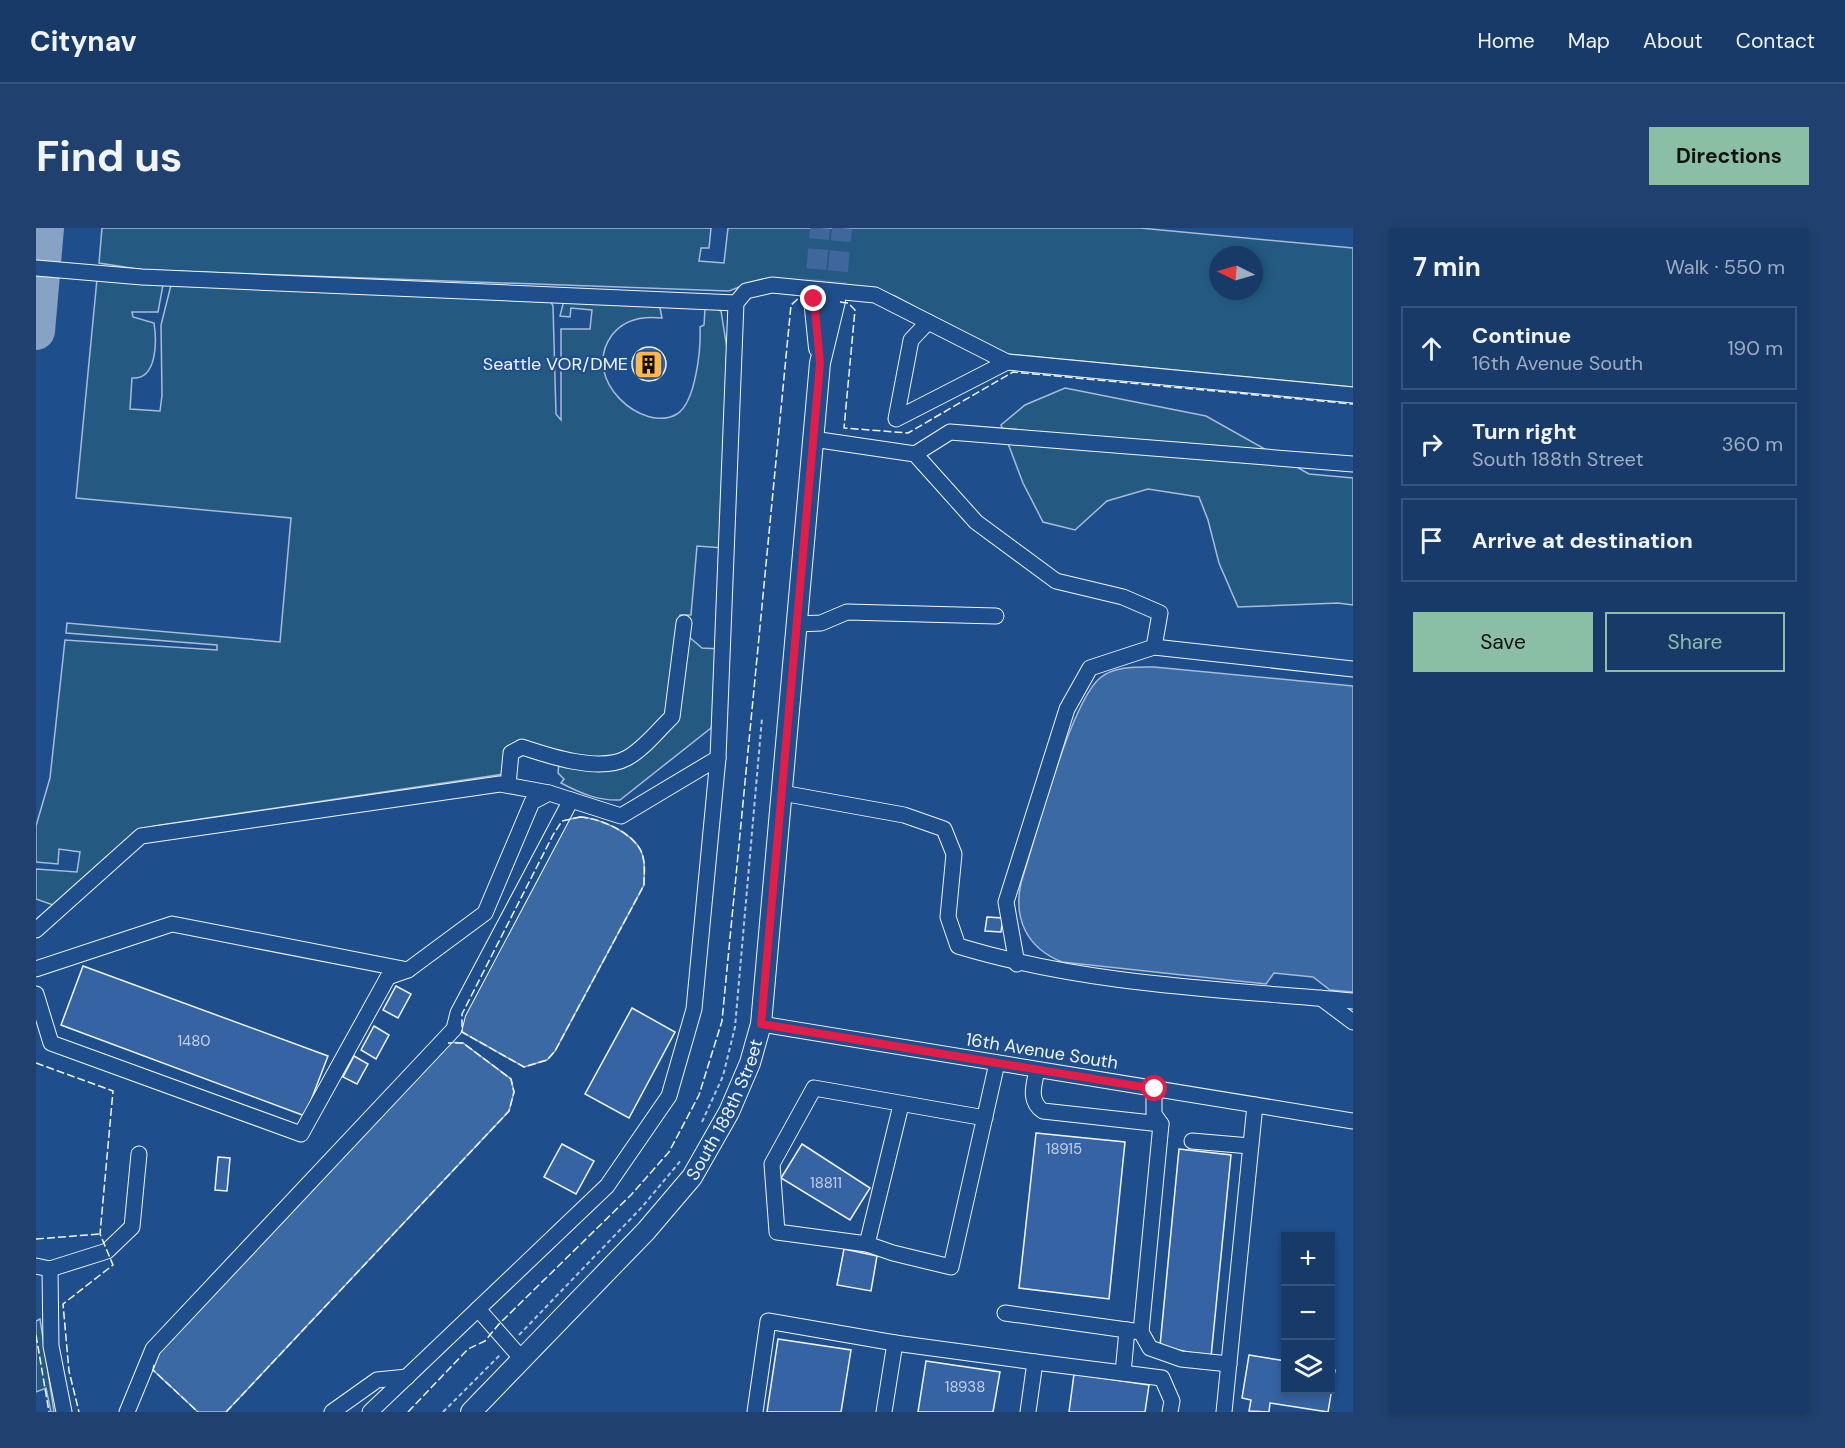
<!DOCTYPE html>
<html lang="en">
<head>
<meta charset="utf-8">
<style>
  body { margin:0; font-family:"DM Sans",sans-serif; background:#20416f; color:#f1f3f6 }
  .controls { position:absolute; right:18px; bottom:18px; display:grid; overflow:hidden; border-radius:0px; box-shadow:0 3px 9px #0003 }
  .controls button { width:54px; height:54px; display:grid; place-items:center; padding:0; border:0; border-bottom:2px solid #36547d; background:#173a69; color:#f1f3f6; font:30px sans-serif }
  .compass { position:absolute; left:1173px; top:18px; width:54px; height:54px; border-radius:50%; background:#173a69; box-shadow:0 3px 9px #0003; rotate:275deg }
  .stop { position:absolute; width:18px; height:18px; margin:-14px; border:4px solid #e11d48; border-radius:50%; background:#fff }
  .stop.end { background:#e11d48; border-color:#fff; box-shadow:0 2px 6px #0008 }
  .list { margin:0; padding:0; list-style:none }
  h2 { display:flex; justify-content:space-between; align-items:center; height:78px; margin:0; padding:0 24px; font-size:26px }
  h2 small { font-size:20px; font-weight:400; color:#9eadc0 }
  .list li { display:grid; grid-template-columns:39px 1fr auto; gap:18px; align-items:center; box-sizing:border-box; height:84px; margin:0 12px 12px; padding:0 12px; border:2px solid #36547d; border-radius:0px }
  .list b { display:block; font-size:22px; white-space:nowrap }
  .list p { margin:0; font-size:20px; white-space:nowrap; color:#9eadc0 }
  .list em { font-size:20px; font-style:normal; color:#9eadc0 }
  .actions { display:flex; gap:12px; padding:18px 24px }
  .actions a { flex:1; padding:14px 0; border:2px solid #8abfa5; border-radius:0px; text-align:center; font-size:21px; color:#8abfa5 }
  .actions .main { background:#8abfa5; color:#111 }
  .icon { flex:none; width:33px; height:33px; fill:none; stroke:currentColor; stroke-width:2; stroke-linecap:round; stroke-linejoin:round }
  .map { position:relative; flex:none; width:1317px; height:1184px; overflow:hidden; border-radius:0px }
  header { display:flex; align-items:center; gap:36px; box-sizing:border-box; height:84px; padding:0 30px; background:#173a69; border-bottom:2px solid #36547d }
  header strong { font-size:28px }
  nav { display:flex; gap:33px; margin-inline-start:auto; font-size:21px }
  .intro { display:flex; align-items:center; justify-content:space-between; box-sizing:border-box; height:144px; padding:0 36px }
  h1 { margin:0; font-size:42px }
  .button { padding:15px 27px; border-radius:0px; background:#8abfa5; color:#111; font-size:21px; font-weight:700 }
  main { display:flex; gap:36px; padding:0 36px }
  aside { flex:1; background:#173a69; border-radius:0px; box-shadow:0 3px 9px #0003 }
  .map>svg:first-child { display:block }
</style>
</head>
<body>
<header>
<strong>Citynav</strong>
<nav><a>Home</a><a>Map</a><a>About</a><a>Contact</a></nav>
</header>
<div class="intro"><h1>Find us</h1><a class="button">Directions</a></div>
<main>
<div class="map">
<svg width="1317" height="1184" viewBox="0 0 1317 1184">
  <rect width="100%" height="100%" fill="#1f4e8c"/>
  <g fill="#245a82" stroke="#a8bbd7" stroke-width="1.5" fill-rule="evenodd">
    <path d="M66,0H675L673,20H665L663,33L688,35L692,0H1104L1317,20V159L971,126L958,122L859,68L841,63L716,54L693,63L108,42L63,35ZM1182,27H1218V63H1182Z"/>
    <path d="M61,51L127,57L122,84H96L97,89L118,95C121,114 121,152 96,150L94,181L124,183L126,167L125,97L135,57L514,72L517,78L520,186L525,192V101H554L556,82L535,80L534,89L524,88L528,72L623,75L626,90C608,88 589,90 576,107C543,152 608,206 641,186C660,174 665,120 664,99L668,97L669,81L673,77L685,83L692,127L687,320L661,318L655,387H644L636,480L589,526L553,531L484,514L468,546L118,598L109,601L17,677L0,671V641L41,644L44,624L23,621L22,636L0,634V598L14,550L29,412L181,422V417L30,405L31,395L244,414L255,290L40,270Z"/>
    <polygon points="1029,160 1170,188 1273,246 1317,250 1317,377 1302,375 1202,379 1183,335 1172,292 1163,269 1112,261 1071,273 1039,302 1007,294 987,255 965,197 989,177"/>
    <path d="M652,408L666,420L684,421L679,488L675,500L584,572C562,573 544,565 525,555L528,551L522,545L523,535L571,540L639,490Z"/>
    <polygon points="4,1091 18,1184 15,1184 10,1160 0,1164 0,1093"/>
  </g>
  <g fill="#3b69a3" stroke="#a8bbd7" stroke-width="1.5">
    <path d="M1118,439L1317,458V764L1294,762L1277,749L1238,745L1230,756L1026,734C991,720 977,691 985,655C999,612 1034,475 1064,450C1078,438 1101,439 1118,439Z"/>
    <path d="M544,589C563,590 596,604 605,623C610,634 608,646 608,657L519,823L511,832L488,839L426,804V786L526,593Z"/>
    <polygon points="413,814 427,815 475,851 478,864 473,883 190,1184 162,1184 117,1142 122,1121"/>
  </g>
  <g fill="none" stroke-linecap="round" stroke-linejoin="round">
    <polyline stroke="#88a2c6" stroke-width="38" points="0,103 9,0"/>
  </g>
  <g fill="#3563a3" stroke="#f2f6ff" stroke-width="1.5">
    <circle cx="613" cy="136" r="17"/>
    <polygon points="951,689 967,690 965,704 949,703"/>
    <polygon points="47,738 292,828 269,888 25,797"/>
    <polygon points="360,758 375,766 362,790 347,782"/>
    <polygon points="596,780 639,804 593,890 549,866"/>
    <polygon points="338,798 353,807 340,831 325,822"/>
    <polygon points="318,828 332,836 321,856 307,849"/>
    <polygon points="1000,905 1089,914 1073,1071 983,1060"/>
    <polygon points="526,916 558,933 540,966 508,949"/>
    <polygon points="766,916 834,960 814,992 745,950"/>
    <polygon points="1143,921 1195,927 1175,1129 1124,1118"/>
    <polygon points="182,929 194,930 191,963 179,962"/>
    <polygon points="808,1021 841,1028 835,1063 801,1057"/>
    <polygon points="742,1111 815,1122 805,1184 731,1184"/>
    <polygon points="1213,1127 1250,1133 1250,1162 1294,1162 1294,1141 1299,1142 1292,1184 1234,1175 1233,1184 1213,1183 1215,1172 1206,1170"/>
    <polygon points="890,1133 964,1144 957,1184 882,1184"/>
    <polygon points="1038,1146 1113,1157 1109,1184 1033,1184"/>
  </g>
  <g fill="none" stroke-linecap="round" stroke-linejoin="round">
    <g stroke="#3f679d" stroke-width="20" stroke-dasharray="20 10" stroke-linecap="butt">
      <polyline points="778,71 784,0"/>
      <polyline points="799,73 806,0"/>
    </g>
    <defs>
      <g id="minor">
        <polyline points="0,40 106,49 700,75"/>
        <polyline points="892,94 875,112 860,191 971,134"/>
        <polyline points="777,211 879,226 940,294 1020,353 1087,369 1124,385 1118,419"/>
        <polyline points="879,226 914,204 1317,236"/>
        <polyline points="761,396 785,395 811,384 960,388"/>
        <path d="M472,557L475,525L486,519C513,528 564,545 591,530C608,521 623,501 636,489L648,395"/>
        <path d="M746,565L868,587L908,601L918,626L912,689L922,718C1051,757 1183,761 1317,773"/>
        <polyline points="0,702 105,608 464,556 513,565"/>
        <polyline points="981,736 970,674 1031,481 1054,440 1118,419 1317,441"/>
        <polyline points="0,741 136,696 372,742 449,685 496,574 513,565 585,588 682,530"/>
        <polyline points="0,766 15,815 265,906 352,749 372,742"/>
        <polyline points="1285,770 1317,794"/>
        <polyline points="725,796 1317,893"/>
        <path d="M1001,842C998,857 992,873 1007,883L1125,896"/>
        <polyline points="1118,860 1118,886 1125,896 1105,1104 1114,1120 1145,1131 1193,1136"/>
        <polyline points="949,890 778,860 736,936 741,1004 831,1016 857,1025 915,1039 961,835"/>
        <polyline points="1156,913 1214,918"/>
        <polyline points="831,1016 865,877"/>
        <polyline points="0,1038 14,1041 71,1023 96,999 103,926"/>
        <polyline points="14,1041 15,1118 28,1184"/>
        <polyline points="442,1081 486,1131"/>
        <polyline points="969,1085 1105,1104"/>
        <polyline points="1087,1145 1091,1102"/>
        <polyline points="91,1184 117,1121 418,801 422,785 535,572"/>
        <polyline points="296,1184 341,1152 371,1149"/>
        <polyline points="334,1184 571,958 633,868 658,781 682,530 700,75 710,63 736,57 839,67 971,134 1317,167"/>
        <polyline points="719,1184 732,1093 859,1115"/>
        <polyline points="848,1184 859,1115 999,1134"/>
        <polyline points="992,1184 999,1134 1126,1150 1136,1173 1134,1184"/>
        <polyline points="1188,1184 1219,877"/>
      </g>
      <g id="major">
        <polyline points="778,71 783,120"/>
        <path id="s1" d="M435,1184L610,1003L656,949L693,884L714,835L725,796L784,135L799,73"/>
      </g>
    </defs>
    <use href="#minor" stroke="#f2f6ff" stroke-width="17"/>
    <use href="#major" stroke="#f2f6ff" stroke-width="22"/>
    <g stroke="#b3c4dc" stroke-width="2" stroke-dasharray="4.5 3" stroke-linecap="butt">
      <polyline points="666,894 687,848 699,799 726,490"/>
      <polyline points="483,1107 606,979 646,931"/>
      <polyline points="407,1184 465,1126"/>
    </g>
    <use href="#minor" stroke="#1f4e8c" stroke-width="15"/>
    <use href="#major" stroke="#1f4e8c" stroke-width="20"/>
    <g stroke="#f2f6ff" stroke-width="1.5" stroke-dasharray="8 3" stroke-linecap="butt">
      <polyline points="804,74 812,75 819,82 808,200 872,205 977,144 1317,176"/>
      <path d="M544,589C563,590 596,604 605,623C610,634 608,646 608,657L519,823L511,832L488,839L426,804V786L517,607L526,593Z"/>
      <polyline points="0,835 77,863 64,1006 77,1037 27,1076 33,1143 43,1184"/>
      <polyline points="0,1011 64,1006"/>
      <polyline points="0,1107 13,1184"/>
      <polyline points="118,1137 117,1142 162,1184"/>
      <polyline points="190,1184 473,883 478,864 475,851 427,815 412,815"/>
      <polyline points="372,1184 432,1121 449,1113 463,1096 595,967 633,924 663,867 686,793 755,77 765,68 772,69"/>
    </g>
  </g>
  <g fill="none" stroke-linecap="round" stroke-linejoin="round">
    <polyline stroke="#e11d48" stroke-width="8" points="778,71 784,135 725,796 1119,861"/>
  </g>
  <defs>
    <symbol id="building-square" viewBox="-11 -11 22 22"><rect x="-9" y="-9" width="18" height="18" rx="4" fill="#ffb74d" stroke="#1f4e8c"/><path d="M-4-6H4V6H1V3H-1V6H-4ZM-2.5-4.3h1.7v1.8h-1.7ZM.8-4.3h1.7v1.8H.8ZM-2.5-1h1.7V.8h-1.7ZM.8-1h1.7V.8H.8Z" fill="#111"/></symbol>
  </defs>
  <g fill-rule="evenodd">
    <use href="#building-square" x="596" y="120" width="33" height="33"/>
  </g>
  <g text-anchor="middle" stroke-width="4.5" stroke-linejoin="round" paint-order="stroke">
    <g font-size="15" fill="#c3d1e8">
      <text x="158" y="818">1480</text>
      <text x="1028" y="926">18915</text>
      <text x="790" y="960">18811</text>
      <text x="929" y="1164">18938</text>
    </g>
    <g font-size="18" fill="#f2f6ff" stroke="#1f4e8c" text-anchor="end">
      <text x="592" y="142">Seattle VOR/DME</text>
    </g>
    <g font-size="18" fill="#f2f6ff" stroke="#1f4e8c">
      <text transform="translate(1006 823) rotate(9)" y="6">16th Avenue South</text>
      <text dy="6" stroke="none"><textPath href="#s1" startOffset="398">South 188th Street</textPath></text>
    </g>
  </g>
</svg>
<div class="controls">
<button>+</button>
<button>−</button>
<button><svg class="icon" aria-label="layers" viewBox="0 0 24 24"><path d="M12 4l9 5-9 5-9-5zM3 14l9 5 9-5"/></svg></button>
</div>
<svg class="compass" viewBox="-18 -18 36 36"><path d="M0-13l5 13h-10z" fill="#e53935"/><path d="M0 13l5-13h-10z" fill="#9eadc0"/></svg>
<div class="stop" style="left:1119px;top:861px"></div>
<div class="stop end" style="left:778px;top:71px"></div>
</div>
<aside>
<h2>7 min<small>Walk · 550 m</small></h2>
<ul class="list">
<li><svg class="icon" aria-label="ahead" viewBox="0 0 24 24"><path d="M12 20V5M6 11l6-6 6 6"/></svg><div><b>Continue</b><p>16th Avenue South</p></div><em>190 m</em></li>
<li><svg class="icon" aria-label="right" viewBox="0 0 24 24"><path d="M7 20v-9h11M14 6l5 5-5 5"/></svg><div><b>Turn right</b><p>South 188th Street</p></div><em>360 m</em></li>
<li><svg class="icon" aria-label="arrive" viewBox="0 0 24 24"><path d="M6 21V4h12l-3 4 3 4H6"/></svg><div><b>Arrive at destination</b></div></li>
</ul>
<div class="actions"><a class="main">Save</a><a>Share</a></div>
</aside>
</main>
</body>
</html>
